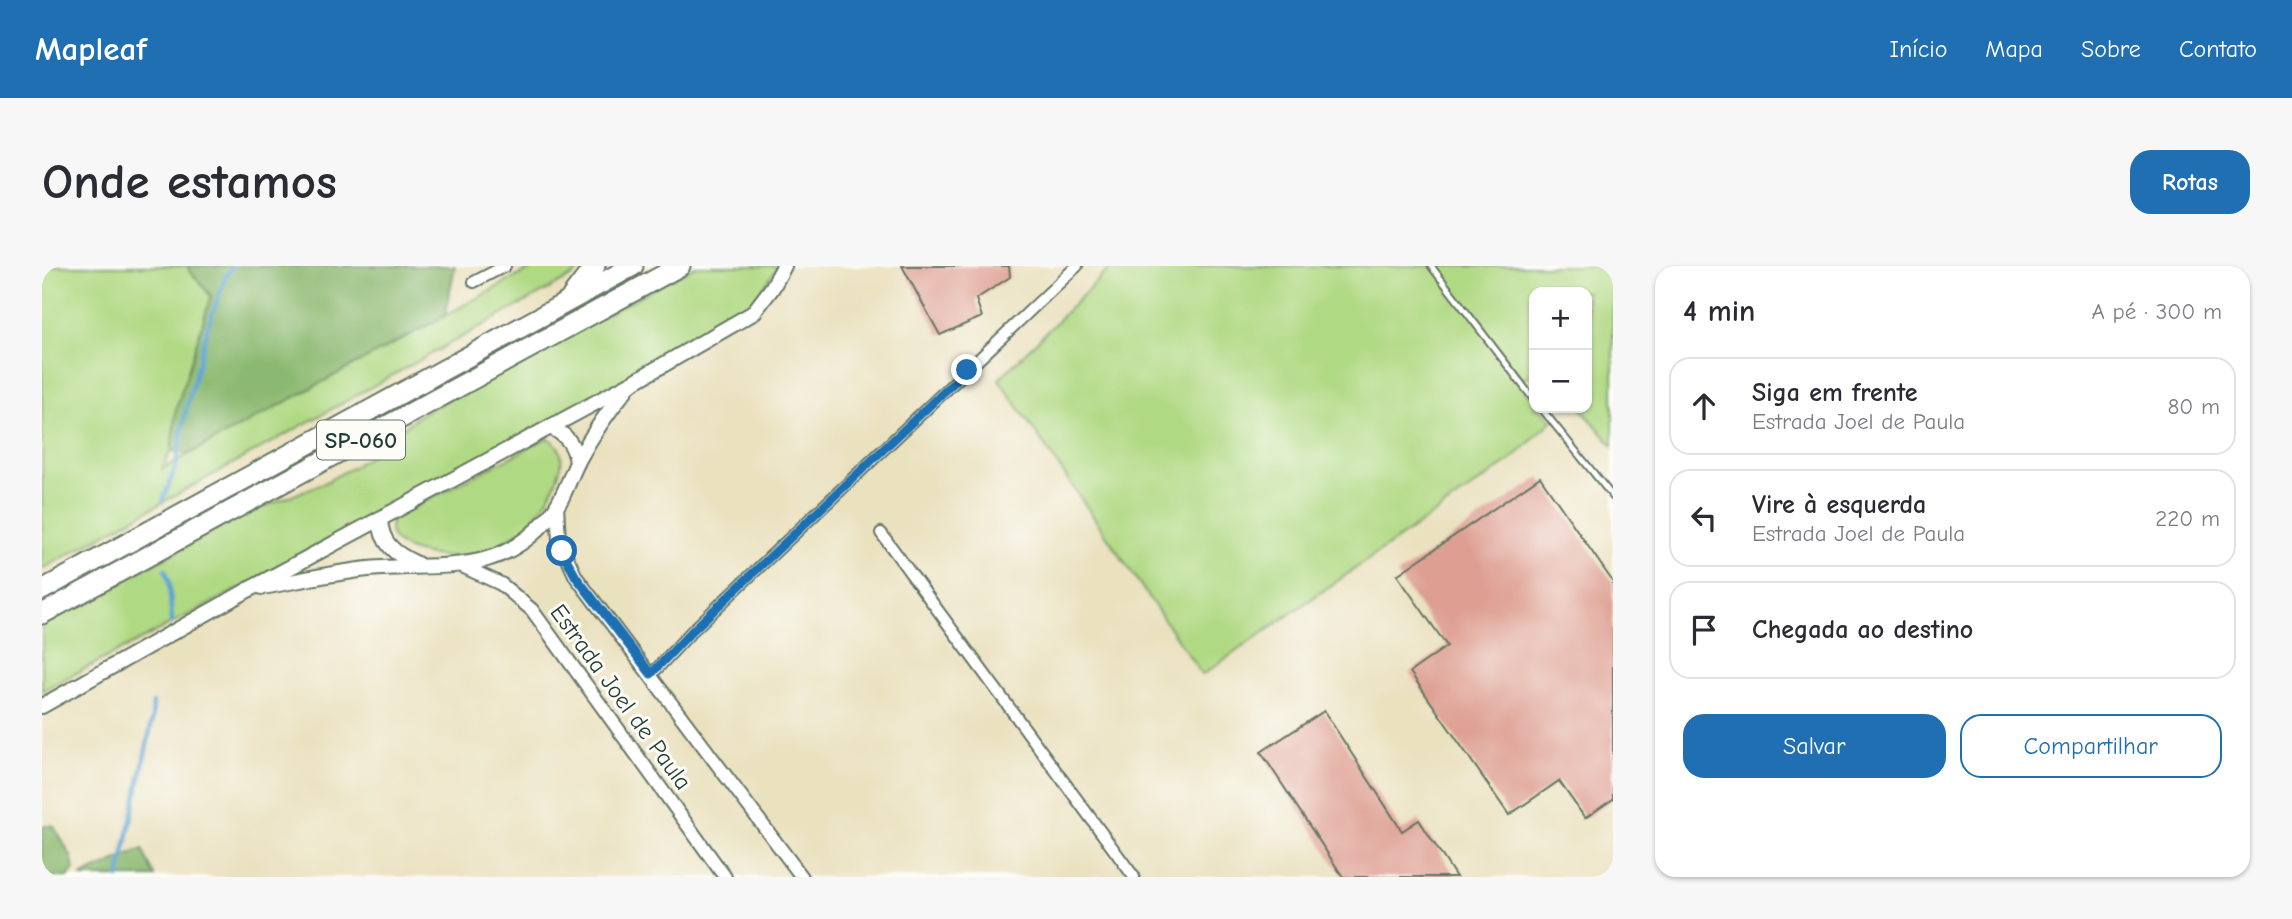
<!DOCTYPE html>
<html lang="pt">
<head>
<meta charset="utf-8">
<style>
  body { margin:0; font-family:"Comic Neue",sans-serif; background:#f7f7f7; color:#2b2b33 }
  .controls { position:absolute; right:21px; top:21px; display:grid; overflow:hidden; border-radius:14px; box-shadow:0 2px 5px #0004 }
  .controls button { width:63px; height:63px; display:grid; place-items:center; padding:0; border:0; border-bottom:2px solid #e1e1e2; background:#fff; color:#2b2b33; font:35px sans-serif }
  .stop { position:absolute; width:21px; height:21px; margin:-16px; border:5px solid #1f6fb2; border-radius:50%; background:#fff }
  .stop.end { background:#1f6fb2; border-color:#fff; box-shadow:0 2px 7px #0008 }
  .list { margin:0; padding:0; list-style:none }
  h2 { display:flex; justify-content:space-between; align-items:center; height:91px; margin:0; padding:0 28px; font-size:30px }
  h2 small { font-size:23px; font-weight:400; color:#7c7c81 }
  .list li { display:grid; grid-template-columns:46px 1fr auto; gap:21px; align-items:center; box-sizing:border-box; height:98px; margin:0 14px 14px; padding:0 14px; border:2px solid #e1e1e2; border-radius:21px }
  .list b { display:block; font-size:26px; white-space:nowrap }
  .list p { margin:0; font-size:23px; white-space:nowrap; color:#7c7c81 }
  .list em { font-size:23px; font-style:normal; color:#7c7c81 }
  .actions { display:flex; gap:14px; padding:21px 28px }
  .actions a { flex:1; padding:16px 0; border:2px solid #1f6fb2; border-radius:21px; text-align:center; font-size:24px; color:#1f6fb2 }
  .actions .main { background:#1f6fb2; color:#fff }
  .icon { flex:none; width:38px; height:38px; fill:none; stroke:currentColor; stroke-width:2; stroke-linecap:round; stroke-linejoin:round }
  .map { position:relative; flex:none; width:1571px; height:611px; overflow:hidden; border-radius:21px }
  header { display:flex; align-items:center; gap:42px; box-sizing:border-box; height:98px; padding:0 35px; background:#1f6fb2; color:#fff }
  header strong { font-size:33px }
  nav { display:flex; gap:38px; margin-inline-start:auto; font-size:24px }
  .intro { display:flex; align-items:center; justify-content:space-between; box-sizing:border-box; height:168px; padding:0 42px }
  h1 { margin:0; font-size:49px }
  .button { padding:18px 32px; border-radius:21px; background:#1f6fb2; color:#fff; font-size:24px; font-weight:700 }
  main { display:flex; gap:42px; padding:0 42px }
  aside { flex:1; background:#fff; border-radius:21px; box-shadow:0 2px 5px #0004 }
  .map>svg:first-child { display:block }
</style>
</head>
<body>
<header>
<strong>Mapleaf</strong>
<nav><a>Início</a><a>Mapa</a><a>Sobre</a><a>Contato</a></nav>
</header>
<div class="intro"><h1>Onde estamos</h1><a class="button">Rotas</a></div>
<main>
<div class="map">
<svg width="1571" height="611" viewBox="0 0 1571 611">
  <rect width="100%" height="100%" fill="#fdfcf7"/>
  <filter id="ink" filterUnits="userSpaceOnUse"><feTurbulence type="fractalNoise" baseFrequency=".0143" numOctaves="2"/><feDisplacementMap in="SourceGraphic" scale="14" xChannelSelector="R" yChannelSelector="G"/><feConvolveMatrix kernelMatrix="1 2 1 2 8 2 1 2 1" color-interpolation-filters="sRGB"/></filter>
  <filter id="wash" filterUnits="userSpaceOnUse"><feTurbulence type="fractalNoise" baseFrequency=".00686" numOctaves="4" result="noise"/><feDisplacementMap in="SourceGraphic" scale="28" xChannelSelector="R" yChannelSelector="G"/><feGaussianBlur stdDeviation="1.57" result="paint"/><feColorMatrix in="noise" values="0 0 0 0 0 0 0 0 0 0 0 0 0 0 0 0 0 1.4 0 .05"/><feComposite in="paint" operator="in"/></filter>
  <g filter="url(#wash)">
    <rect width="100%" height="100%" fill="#eae1bf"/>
    <g fill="#b0d983" stroke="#688b5c" stroke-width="2">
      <polygon points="0,0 146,0 147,4 169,30 134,144 129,185 120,203 494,0 539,0 534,8 0,303"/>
      <polygon points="653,0 736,0 716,30 695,48 670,60 576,117 254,293 0,425 0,359 199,250 282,217 311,201 336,184 374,151"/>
      <polygon points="1070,0 1571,0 1571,180 1539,142 1545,142 1545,26 1492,26 1492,107 1477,115 1492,134 1492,142 1499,142 1510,155 1468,195 1160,409 957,113"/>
      <path d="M505,172C518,177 522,190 518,203C511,228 495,255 473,269C457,280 437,287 418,290C397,292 334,286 351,252Z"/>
    </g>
    <g fill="#8cb971" stroke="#567b52" stroke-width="2">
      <polygon points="146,0 413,0 403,50 147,188 129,185 134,144 169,30 147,4"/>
      <polygon points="11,559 29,590 32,603 26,611 0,611 0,561"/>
      <polygon points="100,583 113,611 38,611"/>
    </g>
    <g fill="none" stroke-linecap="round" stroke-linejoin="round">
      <g stroke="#5ca2d1" stroke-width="4.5">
        <polyline points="121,234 134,200 143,148 166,60 184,10 191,0"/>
        <polyline points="123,303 127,315 130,356"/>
        <polyline points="77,611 110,455 111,437"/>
      </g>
    </g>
    <g id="blocks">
      <g fill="#de9f92">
        <polygon points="860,0 967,0 968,11 934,33 940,51 898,69"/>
        <polygon points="1498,211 1571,316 1571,533 1543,552 1517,515 1467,549 1368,406 1405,380 1355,309"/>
        <polygon points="1282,445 1360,565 1377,554 1414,611 1301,611 1219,486"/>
      </g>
    </g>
  </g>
  <g filter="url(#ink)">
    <use href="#blocks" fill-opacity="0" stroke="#667665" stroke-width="2"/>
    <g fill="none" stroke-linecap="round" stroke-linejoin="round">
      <defs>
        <g id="service">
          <polyline points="1389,0 1492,134"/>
          <polyline points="1499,142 1571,231"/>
        </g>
        <g id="minor">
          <polyline points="432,16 463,0"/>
          <polyline points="839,267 1092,611"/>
          <polyline points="609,409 650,365 1035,0"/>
        </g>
        <g id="tertiary">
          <polyline points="515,240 517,274 534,311 760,611"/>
          <polyline points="420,300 459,318 490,344 683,611"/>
        </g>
        <g id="secondary">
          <path d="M508,161C524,168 533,179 535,197"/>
          <path d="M338,253C339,278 353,288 375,298"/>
          <path d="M220,321C255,315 290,307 326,303C397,296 456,313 508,250C522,233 527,212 537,193C551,167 567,144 585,122"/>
          <polyline points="0,440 206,324 588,118 711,47 730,22 742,0"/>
        </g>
        <g id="motorway">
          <polyline points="530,30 553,0"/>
          <polyline points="0,324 591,0"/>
          <polyline points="0,348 638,0"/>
        </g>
      </defs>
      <use href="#service" stroke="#667665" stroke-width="9"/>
      <use href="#minor" stroke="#667665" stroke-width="14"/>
      <use href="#tertiary" stroke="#667665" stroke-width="16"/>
      <use href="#secondary" stroke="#667665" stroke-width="18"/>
      <use href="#motorway" stroke="#667665" stroke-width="23"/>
      <use href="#service" stroke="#fff" stroke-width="5"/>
      <use href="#minor" stroke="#fff" stroke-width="10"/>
      <use href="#tertiary" stroke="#fff" stroke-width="12"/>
      <use href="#secondary" stroke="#fff" stroke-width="14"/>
      <use href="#motorway" stroke="#fff" stroke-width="19"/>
    </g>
  </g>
  <g fill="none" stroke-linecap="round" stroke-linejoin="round" filter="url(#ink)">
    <polyline stroke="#1f6fb2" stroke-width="9" points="520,285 534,311 609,408 650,365 925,104"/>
  </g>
  <g text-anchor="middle" stroke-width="6" stroke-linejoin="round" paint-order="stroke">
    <rect fill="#fdfcf7" stroke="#62766e" stroke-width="2" x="275" y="154.5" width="88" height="39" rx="5"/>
    <g font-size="23" font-weight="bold" fill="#1f3d34">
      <text x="319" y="182">SP-060</text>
    </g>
    <g font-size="24" fill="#1f3d34" stroke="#fdfcf7">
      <text transform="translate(579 431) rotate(54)" y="8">Estrada Joel de Paula</text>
    </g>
  </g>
</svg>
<div class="controls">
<button>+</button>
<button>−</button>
</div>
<div class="stop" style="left:520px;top:285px"></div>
<div class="stop end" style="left:925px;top:104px"></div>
</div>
<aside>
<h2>4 min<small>A pé · 300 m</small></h2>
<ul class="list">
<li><svg class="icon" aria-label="ahead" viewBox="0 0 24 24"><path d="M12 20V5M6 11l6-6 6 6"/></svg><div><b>Siga em frente</b><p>Estrada Joel de Paula</p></div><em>80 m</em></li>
<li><svg class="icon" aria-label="left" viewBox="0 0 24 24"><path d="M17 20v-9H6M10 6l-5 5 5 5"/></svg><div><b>Vire à esquerda</b><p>Estrada Joel de Paula</p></div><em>220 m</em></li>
<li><svg class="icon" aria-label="arrive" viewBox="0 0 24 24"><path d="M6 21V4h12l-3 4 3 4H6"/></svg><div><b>Chegada ao destino</b></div></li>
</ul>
<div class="actions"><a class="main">Salvar</a><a>Compartilhar</a></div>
</aside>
</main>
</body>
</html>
